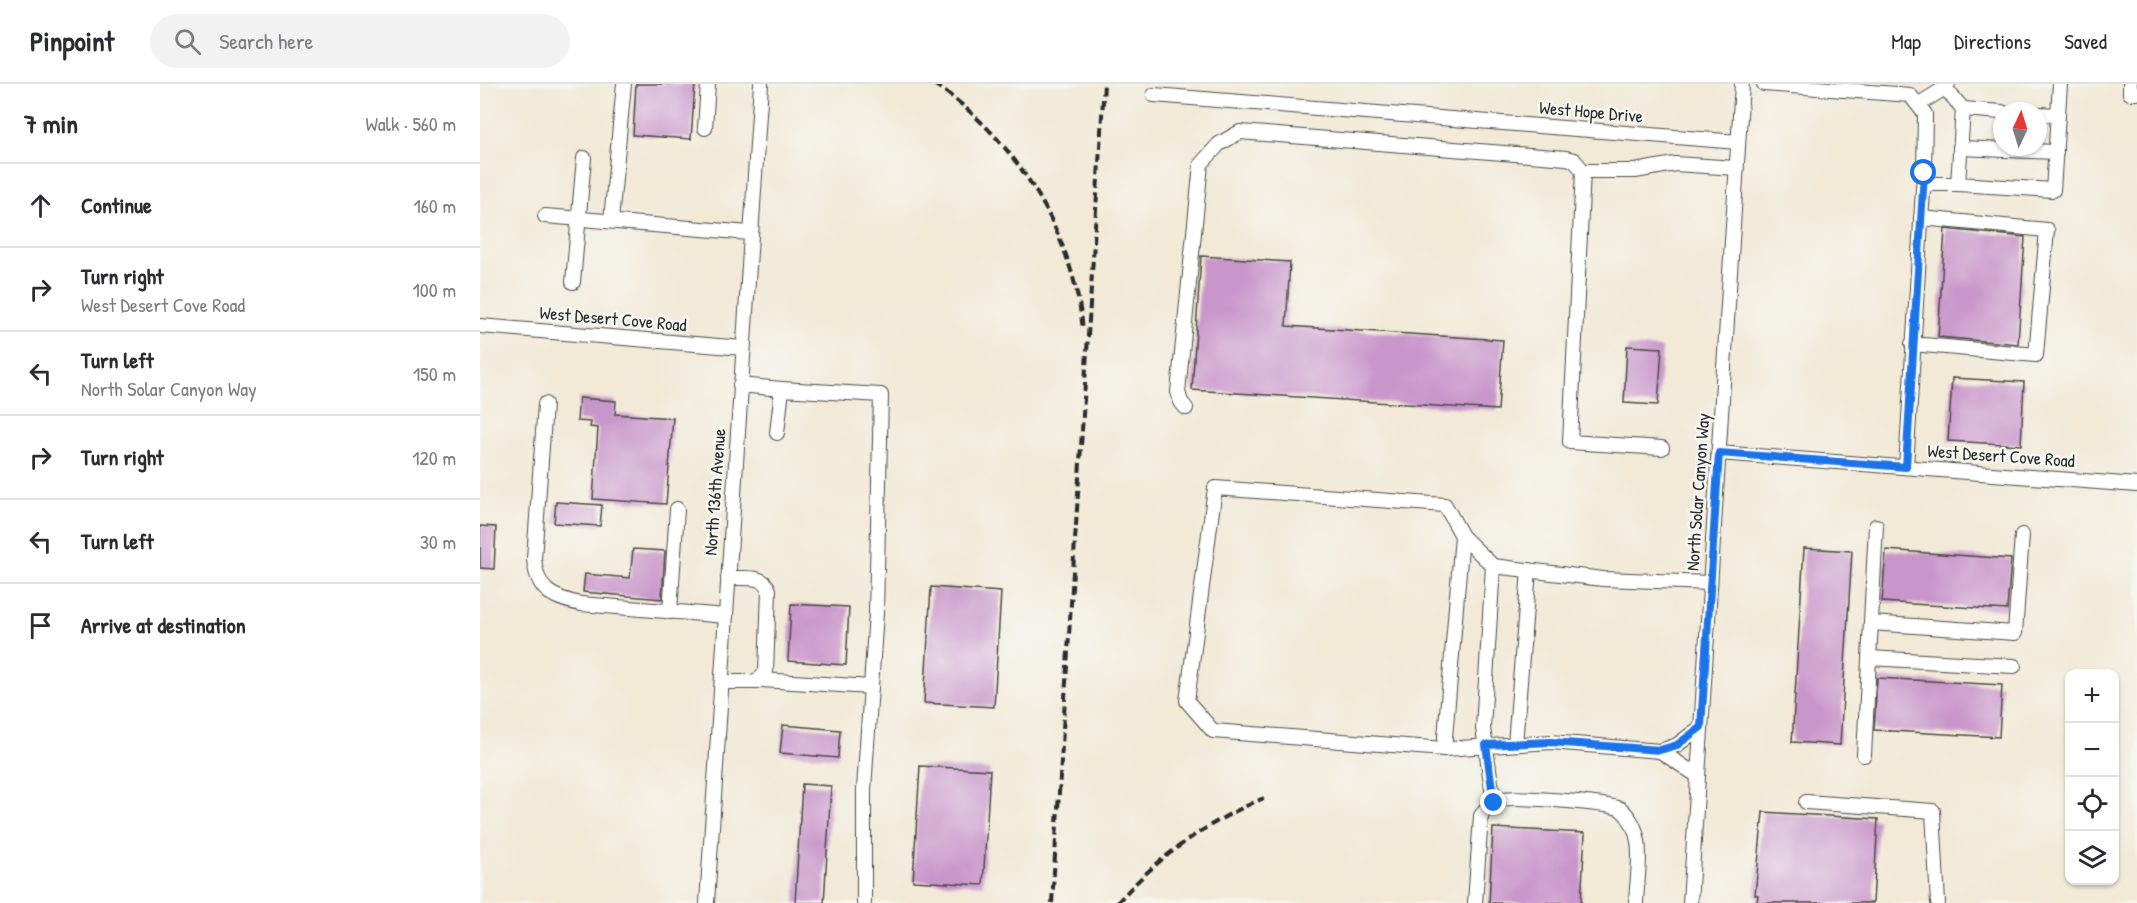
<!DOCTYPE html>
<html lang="en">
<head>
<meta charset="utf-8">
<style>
  body { margin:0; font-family:"Patrick Hand",sans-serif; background:#f2f2f3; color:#2b2b33 }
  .controls { position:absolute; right:18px; bottom:18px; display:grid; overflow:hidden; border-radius:12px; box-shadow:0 2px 4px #0004 }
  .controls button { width:54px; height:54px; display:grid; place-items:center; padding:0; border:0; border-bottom:2px solid #e1e1e2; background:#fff; color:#2b2b33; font:30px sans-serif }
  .compass { position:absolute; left:1513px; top:18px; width:54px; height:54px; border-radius:50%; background:#fff; box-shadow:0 2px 4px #0004; rotate:4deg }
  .stop { position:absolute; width:18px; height:18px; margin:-14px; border:4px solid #1a73e8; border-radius:50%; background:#fff }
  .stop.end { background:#1a73e8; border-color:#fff; box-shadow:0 2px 6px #0008 }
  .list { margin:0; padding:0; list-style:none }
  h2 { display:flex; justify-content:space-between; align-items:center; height:78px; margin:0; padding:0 24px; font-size:26px }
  h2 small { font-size:20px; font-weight:400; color:#7c7c81 }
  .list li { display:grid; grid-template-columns:39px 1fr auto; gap:18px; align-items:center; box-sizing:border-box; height:84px; padding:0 24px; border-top:2px solid #e1e1e2 }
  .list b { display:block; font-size:22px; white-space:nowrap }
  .list p { margin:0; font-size:20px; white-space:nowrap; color:#7c7c81 }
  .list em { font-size:20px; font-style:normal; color:#7c7c81 }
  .icon { flex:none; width:33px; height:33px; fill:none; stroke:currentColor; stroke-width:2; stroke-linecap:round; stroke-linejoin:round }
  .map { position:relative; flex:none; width:1657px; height:819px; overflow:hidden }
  header { display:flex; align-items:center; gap:36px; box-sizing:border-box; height:84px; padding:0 30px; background:#fff; border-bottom:2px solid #e1e1e2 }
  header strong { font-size:28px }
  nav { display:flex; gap:33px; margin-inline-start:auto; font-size:21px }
  .search { width:420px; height:54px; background:#f2f2f3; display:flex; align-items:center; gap:15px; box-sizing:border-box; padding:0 21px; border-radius:33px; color:#7c7c81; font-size:22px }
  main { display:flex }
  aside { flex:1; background:#fff }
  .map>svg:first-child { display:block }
</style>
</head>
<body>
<header>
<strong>Pinpoint</strong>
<div class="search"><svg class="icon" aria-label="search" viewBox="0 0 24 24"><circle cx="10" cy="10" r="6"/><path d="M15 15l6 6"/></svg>Search here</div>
<nav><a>Map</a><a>Directions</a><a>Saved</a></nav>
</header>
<main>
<aside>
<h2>7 min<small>Walk · 560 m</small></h2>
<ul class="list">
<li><svg class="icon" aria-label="ahead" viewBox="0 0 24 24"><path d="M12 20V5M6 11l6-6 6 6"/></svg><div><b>Continue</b></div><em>160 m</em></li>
<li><svg class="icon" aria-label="right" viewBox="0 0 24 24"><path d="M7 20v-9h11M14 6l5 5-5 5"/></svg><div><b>Turn right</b><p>West Desert Cove Road</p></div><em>100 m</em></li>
<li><svg class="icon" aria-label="left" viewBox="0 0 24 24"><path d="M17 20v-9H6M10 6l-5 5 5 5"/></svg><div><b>Turn left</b><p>North Solar Canyon Way</p></div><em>150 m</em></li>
<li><svg class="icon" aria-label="right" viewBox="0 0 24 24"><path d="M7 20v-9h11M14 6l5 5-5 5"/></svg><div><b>Turn right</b></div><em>120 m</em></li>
<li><svg class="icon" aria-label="left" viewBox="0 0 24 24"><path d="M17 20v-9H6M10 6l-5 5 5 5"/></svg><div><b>Turn left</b></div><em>30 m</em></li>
<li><svg class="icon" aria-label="arrive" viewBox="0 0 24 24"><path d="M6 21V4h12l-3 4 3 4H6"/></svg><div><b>Arrive at destination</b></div></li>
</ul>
</aside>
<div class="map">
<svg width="1657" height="819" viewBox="0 0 1657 819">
  <rect width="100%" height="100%" fill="#f6f6f2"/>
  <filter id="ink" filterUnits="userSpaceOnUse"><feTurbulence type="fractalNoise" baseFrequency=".0167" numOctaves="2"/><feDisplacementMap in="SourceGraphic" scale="12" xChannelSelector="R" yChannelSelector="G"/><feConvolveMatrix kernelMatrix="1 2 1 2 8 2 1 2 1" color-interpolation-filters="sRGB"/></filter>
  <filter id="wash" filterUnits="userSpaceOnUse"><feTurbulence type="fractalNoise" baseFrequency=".008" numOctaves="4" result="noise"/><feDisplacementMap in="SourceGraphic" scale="24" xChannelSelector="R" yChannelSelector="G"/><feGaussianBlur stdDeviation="1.35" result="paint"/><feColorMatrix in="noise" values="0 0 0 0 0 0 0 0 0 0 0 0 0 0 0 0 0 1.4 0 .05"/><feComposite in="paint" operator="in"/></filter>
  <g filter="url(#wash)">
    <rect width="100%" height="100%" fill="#f2e9d6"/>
    <g id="blocks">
      <g fill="#c996cb">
        <polygon points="156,0 215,0 211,55 153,51"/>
        <polygon points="1465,145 1545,153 1538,260 1458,253"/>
        <polygon points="721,172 810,178 806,242 1023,256 1018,326 712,306"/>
        <polygon points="1147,262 1182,264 1178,321 1144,319"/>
        <polygon points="1472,294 1544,298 1541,361 1468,357"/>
        <polygon points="99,314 136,317 135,330 193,334 186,420 113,415 118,344 110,343 111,338 97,337"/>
        <polygon points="76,418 122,421 120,442 74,439"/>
        <polygon points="0,442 16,443 14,485 0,484"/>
        <polygon points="1324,464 1372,467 1360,661 1312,658"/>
        <polygon points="153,465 185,467 182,515 103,508 105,490 150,494"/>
        <polygon points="1406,466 1531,475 1527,526 1402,518"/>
        <polygon points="451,503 521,508 514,623 444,619"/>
        <polygon points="311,520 369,523 366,581 308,577"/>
        <polygon points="1397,594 1522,601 1519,653 1394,646"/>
        <polygon points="303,641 360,646 358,674 300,669"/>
        <polygon points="440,682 510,686 503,801 433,797"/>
        <polygon points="322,700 351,702 344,819 315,819"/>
        <polygon points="1283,728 1398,735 1393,819 1277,819 1278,811 1275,811"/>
        <polygon points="1013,744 1105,749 1101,819 1009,819"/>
      </g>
    </g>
  </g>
  <g filter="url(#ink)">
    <use href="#blocks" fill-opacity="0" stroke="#494845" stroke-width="1.5"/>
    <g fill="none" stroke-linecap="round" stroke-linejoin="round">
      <defs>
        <g id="minor">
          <polyline points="1284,0 1430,11 1445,30 1444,89 1426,383"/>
          <polyline points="1468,0 1465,4 1483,25 1478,100 1573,106 1580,0"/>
          <polyline points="1650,0 1650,9 1657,9"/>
          <polyline points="674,11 1258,58"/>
          <polyline points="1439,20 1465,4"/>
          <polyline points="1483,25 1522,28"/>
          <polyline points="1558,30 1578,31"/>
          <polyline points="225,44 228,0"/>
          <polyline points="1480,64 1576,68"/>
          <polyline points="1103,87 1155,87 1195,80 1256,84"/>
          <polyline points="1444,100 1478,100"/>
          <polyline points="65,132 270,149"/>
          <polyline points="131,136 144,0"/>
          <polyline points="93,198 104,74"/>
          <polyline points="0,242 263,264"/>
          <polyline points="1432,260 1556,271 1567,146 1441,134"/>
          <polyline points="260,301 302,305 297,349"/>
          <polyline points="302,305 401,311 396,529 384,705 384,819"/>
          <path d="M65,320L54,475C57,507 72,514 101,520L246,532"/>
          <polyline points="706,324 701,318 698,308 721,80 739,60 760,48 1086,74 1094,76 1103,87 1090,358 1182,364"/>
          <polyline points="1238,369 1657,401"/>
          <polyline points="982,452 1013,482"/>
          <polyline points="190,528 197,425"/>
          <polyline points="1391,539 1535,549 1542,451"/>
          <polyline points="1389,574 1534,582"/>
          <polyline points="282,596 391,603"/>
          <path d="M242,598H277L286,588L289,506C284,490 263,495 248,494"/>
          <polyline points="1035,660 1049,486"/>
          <polyline points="964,665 982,452 965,421 735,404 707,617 733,647 964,665 1071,658 1180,667"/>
          <polyline points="1384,671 1396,442"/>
          <polyline points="1218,692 1180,667 1197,661 1221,643"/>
          <polyline points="1326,718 1453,727 1458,819"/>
          <polyline points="1014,719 1003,644 1013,482 1123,495 1230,499"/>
          <polyline points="227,819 281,0"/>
          <path d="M995,819L1001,732C1006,723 1012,718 1023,715C1036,712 1128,719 1141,725C1168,749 1157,786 1156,819"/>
          <polyline points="1210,819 1262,0"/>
        </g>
      </defs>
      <use href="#minor" stroke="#494845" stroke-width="16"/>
      <use href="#minor" stroke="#fff" stroke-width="14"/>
      <g stroke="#2b2b2b" stroke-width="4" stroke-dasharray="9 4.5" stroke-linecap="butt">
        <path d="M454,0C536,54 593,149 603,246"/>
        <polyline points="572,819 624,0"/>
        <path d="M637,819C678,773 727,738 784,714"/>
      </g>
    </g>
  </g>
  <g fill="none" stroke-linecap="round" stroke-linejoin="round" filter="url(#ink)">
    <polyline stroke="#1a73e8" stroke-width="8" points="1014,719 1006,661 1071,658 1180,666 1197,661 1221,643 1239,369 1426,383 1444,89"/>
  </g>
  <g text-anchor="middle" stroke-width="5" stroke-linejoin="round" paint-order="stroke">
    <g font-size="18" fill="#2b2b2b" stroke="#f6f6f2">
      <text transform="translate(1111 28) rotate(5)" y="6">West Hope Drive</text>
      <text transform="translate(133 235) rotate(5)" y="6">West Desert Cove Road</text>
      <text transform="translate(1521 372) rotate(4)" y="6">West Desert Cove Road</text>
      <text transform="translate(235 408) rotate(-86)" y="6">North 136th Avenue</text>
      <text transform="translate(1218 408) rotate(-86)" y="6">North Solar Canyon Way</text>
    </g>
  </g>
</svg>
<div class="controls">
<button>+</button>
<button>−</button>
<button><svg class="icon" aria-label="locate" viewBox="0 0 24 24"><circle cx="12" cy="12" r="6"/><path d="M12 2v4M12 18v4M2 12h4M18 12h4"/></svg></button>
<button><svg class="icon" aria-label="layers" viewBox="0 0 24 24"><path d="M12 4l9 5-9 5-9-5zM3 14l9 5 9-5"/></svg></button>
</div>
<svg class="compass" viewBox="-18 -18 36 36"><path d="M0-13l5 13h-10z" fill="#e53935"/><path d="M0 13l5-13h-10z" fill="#7c7c81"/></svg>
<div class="stop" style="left:1444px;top:89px"></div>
<div class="stop end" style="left:1014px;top:719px"></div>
</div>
</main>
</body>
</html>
